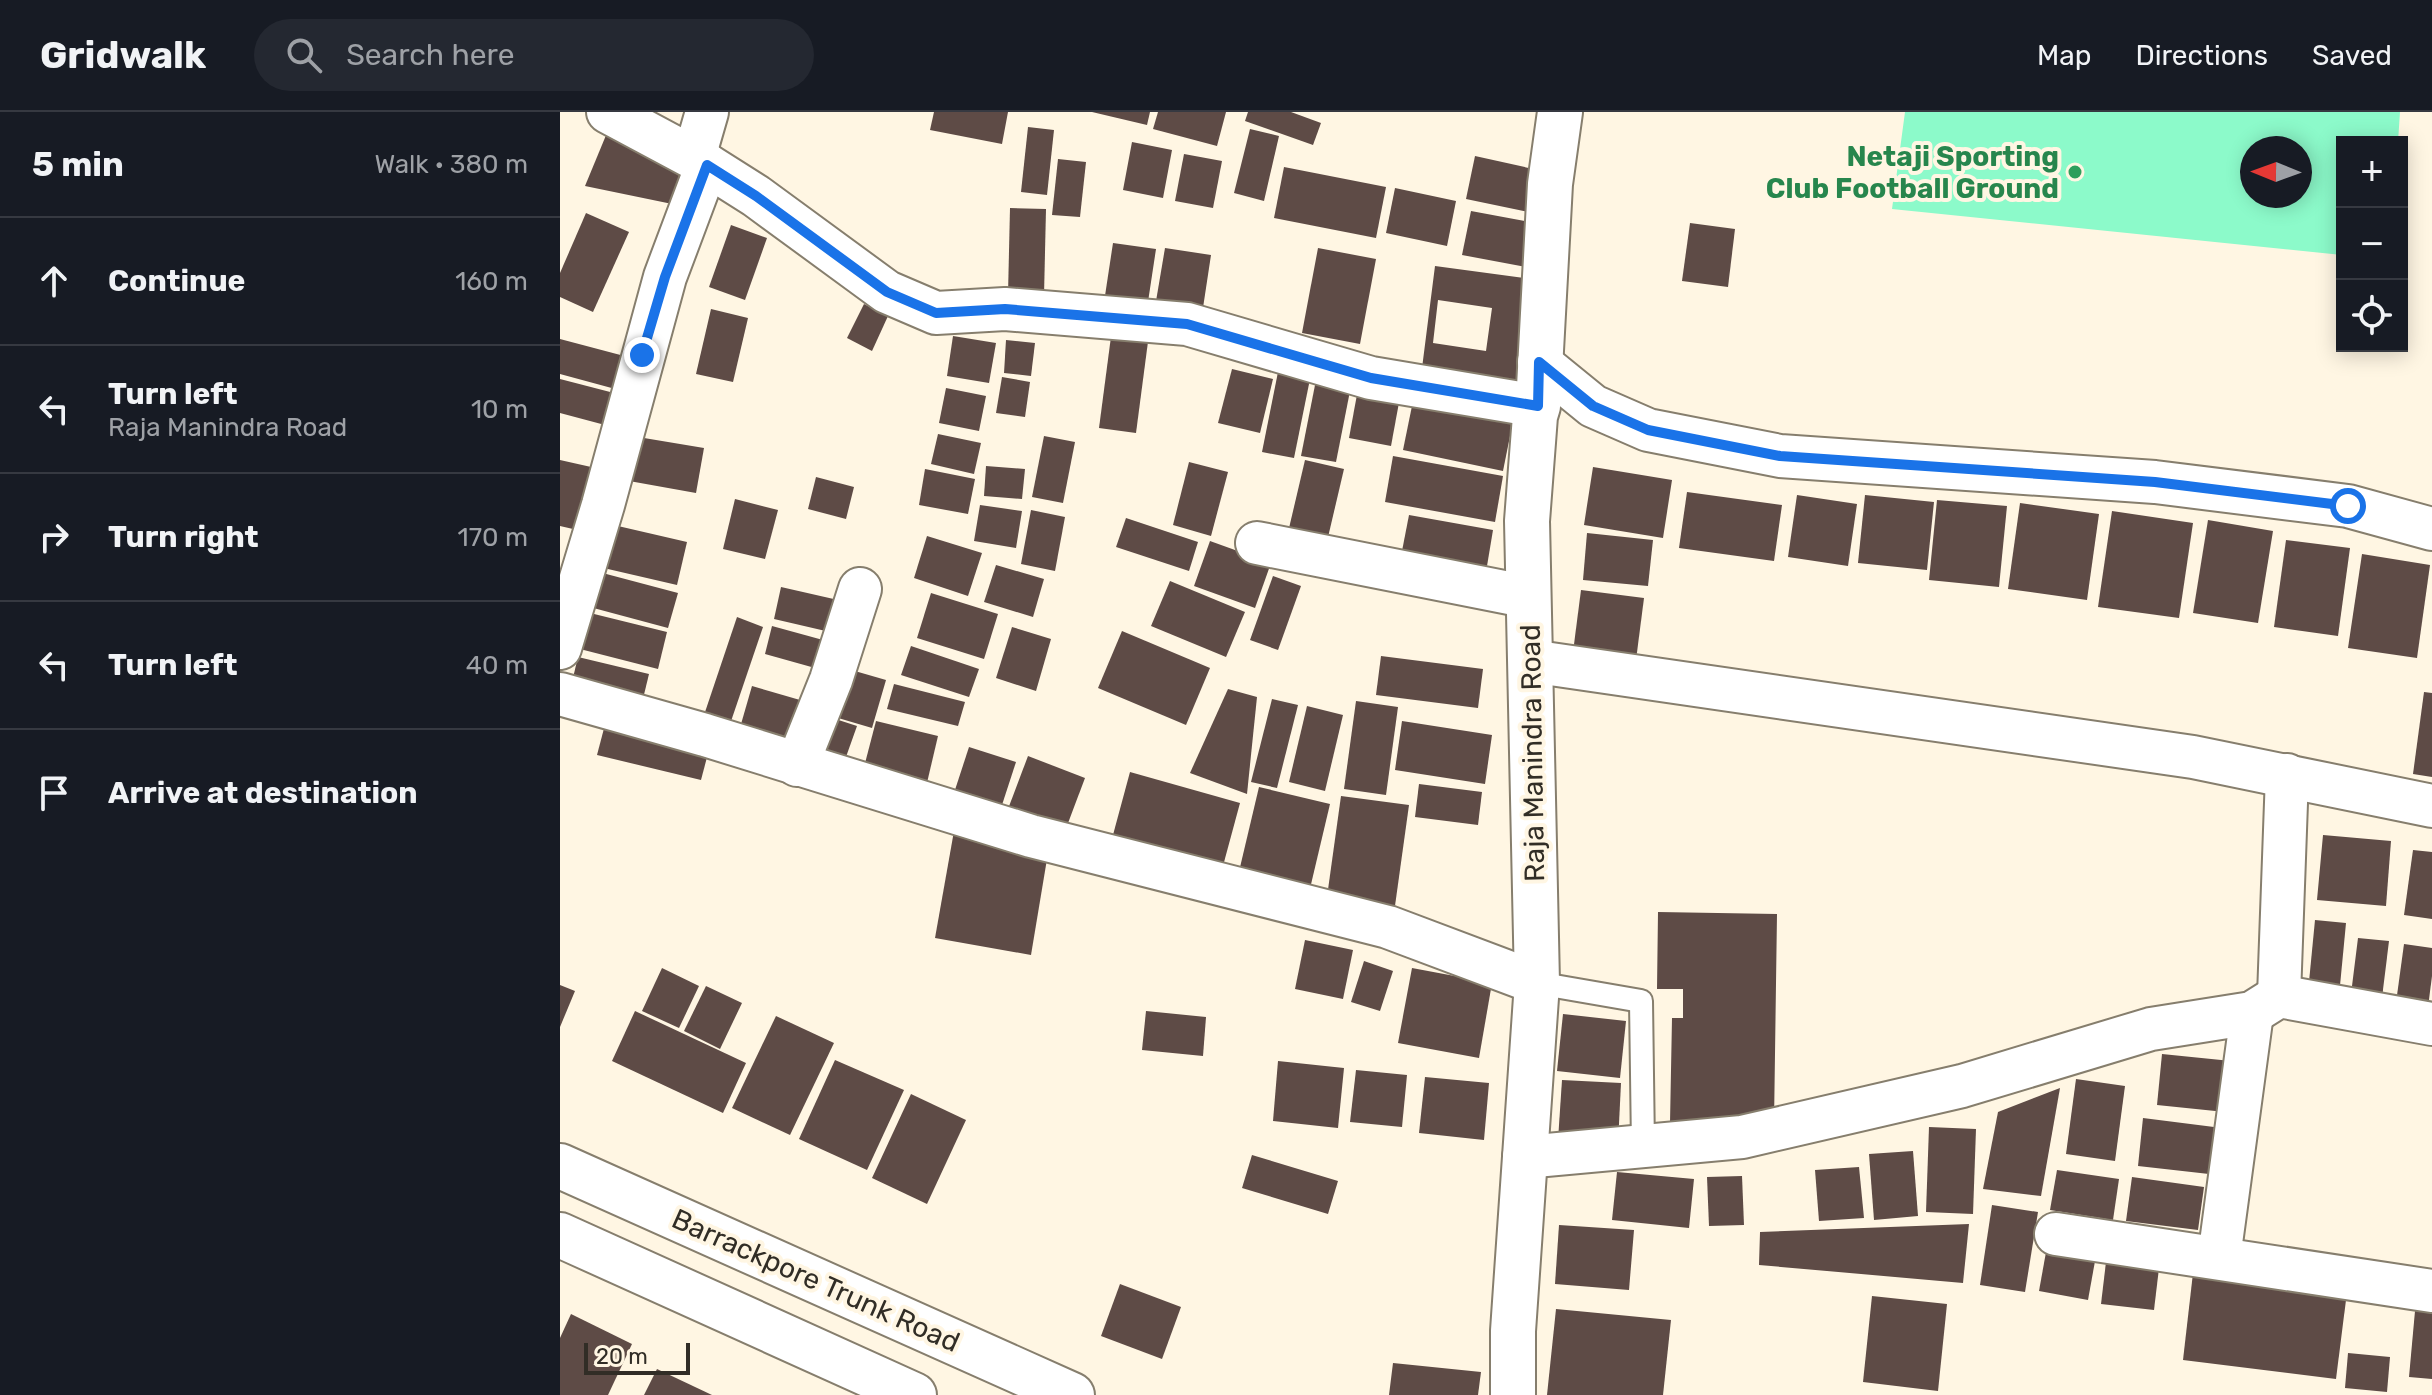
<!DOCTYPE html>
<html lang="en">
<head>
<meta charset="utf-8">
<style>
  body { margin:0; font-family:Rubik,sans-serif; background:#242831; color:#f1f3f6 }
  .controls { position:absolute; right:24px; top:24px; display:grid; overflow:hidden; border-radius:0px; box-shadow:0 4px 20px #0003 }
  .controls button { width:72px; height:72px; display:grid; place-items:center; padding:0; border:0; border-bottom:2px solid #363941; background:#171b24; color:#f1f3f6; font:40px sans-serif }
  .compass { position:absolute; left:1680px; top:24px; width:72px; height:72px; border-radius:50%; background:#171b24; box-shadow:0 4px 20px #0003; rotate:271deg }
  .scale { position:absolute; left:24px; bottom:20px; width:106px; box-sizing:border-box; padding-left:8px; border:4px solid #312d26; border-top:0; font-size:22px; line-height:28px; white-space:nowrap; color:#312d26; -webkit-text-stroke:6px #fff6e3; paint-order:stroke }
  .stop { position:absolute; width:24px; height:24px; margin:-18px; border:6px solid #1a73e8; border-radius:50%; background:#fff }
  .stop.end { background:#1a73e8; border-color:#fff; box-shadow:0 2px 8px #0008 }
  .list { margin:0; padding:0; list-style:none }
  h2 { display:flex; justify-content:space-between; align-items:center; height:104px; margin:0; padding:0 32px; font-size:34px }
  h2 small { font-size:26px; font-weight:400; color:#9ea1a6 }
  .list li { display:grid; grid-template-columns:52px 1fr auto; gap:24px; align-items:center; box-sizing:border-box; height:128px; padding:0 32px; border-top:2px solid #363941 }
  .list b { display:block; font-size:30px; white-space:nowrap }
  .list p { margin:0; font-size:26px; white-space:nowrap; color:#9ea1a6 }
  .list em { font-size:26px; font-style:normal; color:#9ea1a6 }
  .icon { flex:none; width:44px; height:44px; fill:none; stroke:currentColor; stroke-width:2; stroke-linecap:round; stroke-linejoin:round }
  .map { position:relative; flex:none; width:1872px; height:1283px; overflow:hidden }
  header { display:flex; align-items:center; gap:48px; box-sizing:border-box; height:112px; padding:0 40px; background:#171b24; border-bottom:2px solid #363941 }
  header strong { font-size:38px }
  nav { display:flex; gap:44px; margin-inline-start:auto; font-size:28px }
  .search { width:560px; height:72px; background:#242831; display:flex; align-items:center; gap:20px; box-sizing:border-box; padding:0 28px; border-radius:44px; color:#9ea1a6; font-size:30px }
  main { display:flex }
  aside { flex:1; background:#171b24 }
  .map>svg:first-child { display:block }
</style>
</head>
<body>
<header>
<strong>Gridwalk</strong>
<div class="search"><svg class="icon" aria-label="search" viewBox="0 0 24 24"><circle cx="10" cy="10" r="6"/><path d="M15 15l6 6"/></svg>Search here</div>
<nav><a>Map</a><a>Directions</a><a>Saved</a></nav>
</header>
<main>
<aside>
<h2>5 min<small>Walk · 380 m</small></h2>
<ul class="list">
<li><svg class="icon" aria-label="ahead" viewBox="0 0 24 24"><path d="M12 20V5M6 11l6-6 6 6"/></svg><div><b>Continue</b></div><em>160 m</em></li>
<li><svg class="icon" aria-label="left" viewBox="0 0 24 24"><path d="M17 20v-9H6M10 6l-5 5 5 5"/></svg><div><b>Turn left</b><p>Raja Manindra Road</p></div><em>10 m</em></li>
<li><svg class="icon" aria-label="right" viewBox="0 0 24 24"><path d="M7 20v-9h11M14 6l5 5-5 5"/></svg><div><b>Turn right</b></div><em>170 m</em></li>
<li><svg class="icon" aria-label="left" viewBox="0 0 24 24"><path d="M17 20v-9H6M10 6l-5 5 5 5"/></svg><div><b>Turn left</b></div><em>40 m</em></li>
<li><svg class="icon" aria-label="arrive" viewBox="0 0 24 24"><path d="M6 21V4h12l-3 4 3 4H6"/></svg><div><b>Arrive at destination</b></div></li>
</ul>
</aside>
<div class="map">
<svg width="1872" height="1283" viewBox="0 0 1872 1283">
  <rect width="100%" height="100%" fill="#fff6e3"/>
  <path fill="#8cfaca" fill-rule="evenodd" d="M1345,0H1840L1838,30H1782V143L1332,97ZM1692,36H1740V84H1692Z"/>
  <g fill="#5e4b46" fill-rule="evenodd">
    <polygon points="374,0 448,0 442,32 370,18"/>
    <polygon points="532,0 590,0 587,13"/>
    <polygon points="598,0 666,0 657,34 593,17"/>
    <polygon points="688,0 731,0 761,11 753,33 685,9"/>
    <polygon points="468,15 494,18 487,83 461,80"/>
    <polygon points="49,16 128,50 117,93 25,74"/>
    <polygon points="690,17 719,24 704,89 674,81"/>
    <polygon points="572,30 612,38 603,86 563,78"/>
    <polygon points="624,42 662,49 653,96 615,89"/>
    <polygon points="915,44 987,60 978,102 906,87"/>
    <polygon points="498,47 526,50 520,105 492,103"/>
    <polygon points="724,55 826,75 816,126 714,106"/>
    <polygon points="835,76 896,89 887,134 826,121"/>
    <polygon points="450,96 486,97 484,184 448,183"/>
    <polygon points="911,99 980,112 972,156 902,143"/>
    <polygon points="26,101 69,120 33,200 0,185 0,161"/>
    <polygon points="1130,111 1175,117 1168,175 1122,169"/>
    <polygon points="171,113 207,126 185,188 149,175"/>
    <polygon points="553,131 596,137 586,203 543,197"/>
    <polygon points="605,136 651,143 641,209 594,201"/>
    <polygon points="758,136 816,147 800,232 742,221"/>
    <path d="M875,154L980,168L965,278L861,264ZM878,188L932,196L926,239L873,231Z"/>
    <polygon points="304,192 328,204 312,239 287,226"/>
    <polygon points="151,197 188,206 173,270 136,262"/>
    <polygon points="552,217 589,222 576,321 539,316"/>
    <polygon points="393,224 436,231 429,271 387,264"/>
    <polygon points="0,227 68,245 59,278 0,262"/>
    <polygon points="446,228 475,231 471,264 444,261"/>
    <polygon points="672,257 713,267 700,321 658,311"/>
    <polygon points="718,260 750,267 734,346 702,340"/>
    <polygon points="442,265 470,270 465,305 436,301"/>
    <polygon points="0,267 54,281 45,313 0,301"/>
    <polygon points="756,268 791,274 776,350 741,344"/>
    <polygon points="386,276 426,284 419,319 379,311"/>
    <polygon points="798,277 840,285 831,334 789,326"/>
    <polygon points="853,289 953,309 943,359 843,338"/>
    <polygon points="378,322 421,331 414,362 371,352"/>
    <polygon points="66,323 144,336 136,381 58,367"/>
    <polygon points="484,324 515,330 503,391 472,385"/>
    <polygon points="833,344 943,364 935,410 825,390"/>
    <polygon points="0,348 40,357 26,420 0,414"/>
    <polygon points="745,348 784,357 765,438 726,429"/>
    <polygon points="629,350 668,360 651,424 613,413"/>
    <polygon points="426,354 465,357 462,387 424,384"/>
    <polygon points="1033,355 1112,368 1103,426 1024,413"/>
    <polygon points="365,357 415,367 408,402 359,393"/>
    <polygon points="256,365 294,375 286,407 248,397"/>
    <polygon points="1127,380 1222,393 1214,449 1119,436"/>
    <polygon points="1237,383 1297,392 1288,454 1228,445"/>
    <polygon points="1305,383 1374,390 1367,458 1298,451"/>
    <polygon points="175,387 218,398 205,447 163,437"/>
    <polygon points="1377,388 1447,394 1439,475 1369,468"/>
    <polygon points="1460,391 1539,402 1527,488 1448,477"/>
    <polygon points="420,393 462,399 456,436 414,429"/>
    <polygon points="471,398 505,405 495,459 461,452"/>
    <polygon points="1552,399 1633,411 1619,506 1538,495"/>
    <polygon points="849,403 933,418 927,454 842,439"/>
    <polygon points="566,406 638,430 629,459 556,435"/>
    <polygon points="1648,408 1713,419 1698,511 1633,501"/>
    <polygon points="45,411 127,430 117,473 35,454"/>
    <polygon points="1027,421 1093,428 1088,474 1023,468"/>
    <polygon points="367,424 422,441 408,484 354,466"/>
    <polygon points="1726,428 1790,436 1778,524 1714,515"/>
    <polygon points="650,429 711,451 695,496 634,474"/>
    <polygon points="1802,442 1870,453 1857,546 1788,536"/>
    <polygon points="436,453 484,467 473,505 424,490"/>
    <polygon points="35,459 118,481 108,516 26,494"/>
    <polygon points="713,464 741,474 718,538 690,528"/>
    <polygon points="610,469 685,500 666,545 591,514"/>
    <polygon points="221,475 278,488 270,520 214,507"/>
    <polygon points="1021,478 1084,486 1076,548 1013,540"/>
    <polygon points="371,481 438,502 424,547 357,526"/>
    <polygon points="26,500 107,520 98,557 16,536"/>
    <polygon points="177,505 203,515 167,621 141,612"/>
    <polygon points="212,514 263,528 255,556 205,542"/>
    <polygon points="452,515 491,527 476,579 436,566"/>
    <polygon points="562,519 650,556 626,613 538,576"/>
    <polygon points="351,534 419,557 409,585 341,563"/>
    <polygon points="821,544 923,557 918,596 816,583"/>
    <polygon points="18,545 89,562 81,595 10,578"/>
    <polygon points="281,555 326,568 312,616 268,603"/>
    <polygon points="334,572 405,590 398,614 327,597"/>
    <polygon points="192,574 240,588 226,640 177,626"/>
    <polygon points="668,577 697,585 687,682 630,661"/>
    <polygon points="1864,580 1872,581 1872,665 1853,662"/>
    <polygon points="712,587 738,593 717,676 691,670"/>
    <polygon points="796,589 838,595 826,683 784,677"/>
    <polygon points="747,594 783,603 765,679 729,670"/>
    <polygon points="260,602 297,614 281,659 245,647"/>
    <polygon points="47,605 151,630 141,668 37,643"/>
    <polygon points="316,609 378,624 366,675 303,659"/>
    <polygon points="842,609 932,623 925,672 835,658"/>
    <polygon points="409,635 456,650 441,696 394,681"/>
    <polygon points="468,644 525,666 502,727 445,705"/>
    <polygon points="570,660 680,691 660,765 550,734"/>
    <polygon points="859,672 922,680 918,713 855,705"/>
    <polygon points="699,675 770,692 748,785 677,768"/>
    <polygon points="781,684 849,693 834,801 766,792"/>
    <polygon points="394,719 489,735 471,843 375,826"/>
    <polygon points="1763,723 1831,729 1826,794 1757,788"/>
    <polygon points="1853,738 1872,740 1872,807 1844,803"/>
    <polygon points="1098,800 1217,802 1214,1012 1110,1011 1112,906 1123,906 1123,877 1097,877"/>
    <polygon points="1755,808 1786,811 1779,884 1748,880"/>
    <polygon points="1798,826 1829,829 1821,894 1790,890"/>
    <polygon points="745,828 793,838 783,887 735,877"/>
    <polygon points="1844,832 1872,836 1872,864 1867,903 1835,898"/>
    <polygon points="804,849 833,859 820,899 791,890"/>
    <polygon points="102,856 139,874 119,916 82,899"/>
    <polygon points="852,856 932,871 919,946 838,931"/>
    <polygon points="0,873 15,879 0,915"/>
    <polygon points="146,874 182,891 160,937 124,919"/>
    <polygon points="75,899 186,951 163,1001 52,949"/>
    <polygon points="586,899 646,905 643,944 582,938"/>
    <polygon points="1003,902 1066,909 1060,966 997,959"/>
    <polygon points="216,904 274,931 230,1023 172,996"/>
    <polygon points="1602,942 1671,949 1665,1000 1597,993"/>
    <polygon points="275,948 344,978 307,1058 239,1027"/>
    <polygon points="718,949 784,956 778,1016 713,1009"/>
    <polygon points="796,958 847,963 842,1015 790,1010"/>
    <polygon points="865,965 929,971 924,1028 859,1021"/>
    <polygon points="1516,967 1565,974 1555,1049 1506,1042"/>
    <polygon points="1002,968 1061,971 1058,1032 998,1028"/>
    <polygon points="1500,976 1481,1084 1423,1077 1438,1000"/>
    <polygon points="351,982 406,1008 367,1092 312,1066"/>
    <polygon points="1583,1006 1654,1015 1649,1062 1578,1054"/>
    <polygon points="1369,1015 1416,1017 1413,1102 1366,1100"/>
    <polygon points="1353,1039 1358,1104 1314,1108 1309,1042"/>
    <polygon points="692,1043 778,1069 768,1102 682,1076"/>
    <polygon points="1299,1055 1304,1106 1259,1109 1255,1058"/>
    <polygon points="1497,1058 1559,1067 1553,1108 1490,1098"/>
    <polygon points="1057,1060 1134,1067 1129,1116 1052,1108"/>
    <polygon points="1182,1064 1184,1113 1149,1114 1147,1065"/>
    <polygon points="1572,1065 1644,1075 1638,1118 1566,1109"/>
    <polygon points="1432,1093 1478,1100 1465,1180 1420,1173"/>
    <polygon points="1409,1112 1403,1171 1199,1153 1200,1120"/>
    <polygon points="999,1113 1074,1118 1069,1178 995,1172"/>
    <polygon points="1488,1129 1537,1138 1528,1188 1479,1179"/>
    <polygon points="1546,1150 1599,1156 1594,1198 1541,1192"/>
    <polygon points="1633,1161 1787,1180 1776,1267 1623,1248"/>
    <polygon points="560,1172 621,1195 602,1247 541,1224"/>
    <polygon points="1312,1184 1387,1192 1378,1279 1303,1270"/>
    <polygon points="1856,1188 1872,1189 1872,1267 1849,1265"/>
    <polygon points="996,1197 1111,1208 1103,1283 987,1283"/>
    <polygon points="11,1202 72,1232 48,1283 0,1283 0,1226"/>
    <polygon points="1788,1241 1830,1245 1827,1280 1785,1276"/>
    <polygon points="833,1251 921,1260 918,1283 829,1283"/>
    <polygon points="97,1257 152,1283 84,1283"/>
  </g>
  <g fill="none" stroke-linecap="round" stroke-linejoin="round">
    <defs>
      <polyline id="lane" points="977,871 1081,889 1083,1035"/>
      <g id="street">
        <polyline points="48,0 147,53 196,84 327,180 376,201 445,197 627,212 811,266 978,294"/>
        <polyline points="134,45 147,0"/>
        <polyline points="979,250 1033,294 1088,318 1220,344 1595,370 1788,394 1872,417"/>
        <polyline points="697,431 969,485"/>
        <polyline points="0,536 43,393 105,165 147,53"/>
        <polyline points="970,549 1633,645 1872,694"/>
        <polyline points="0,582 145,623 471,724 828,815 977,871"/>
        <polyline points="237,653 271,568 300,477"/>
        <polyline points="1719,884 1727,663"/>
        <polyline points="964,1045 1182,1025 1402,974 1591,917 1692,901 1719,884 1872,912"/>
        <polyline points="1496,1122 1872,1179"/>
        <polyline points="1659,1146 1692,901"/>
      </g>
      <polyline id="secondary" points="953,1283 953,1219 977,871 967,409 975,304 978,294 990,72 1000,0"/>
      <g id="primary">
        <polyline points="0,1054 512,1283"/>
        <polyline points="0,1123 354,1283"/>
      </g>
    </defs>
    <use href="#lane" stroke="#867e6d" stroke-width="26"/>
    <use href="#street" stroke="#867e6d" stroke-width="46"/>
    <use href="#secondary" stroke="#867e6d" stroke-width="48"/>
    <use href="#primary" stroke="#867e6d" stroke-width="48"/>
    <use href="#lane" stroke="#fff" stroke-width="22"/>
    <use href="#street" stroke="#fff" stroke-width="42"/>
    <use href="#secondary" stroke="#fff" stroke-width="44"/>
    <use href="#primary" stroke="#fff" stroke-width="44"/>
  </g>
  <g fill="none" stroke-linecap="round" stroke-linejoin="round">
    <polyline stroke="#1a73e8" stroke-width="10" points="82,243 105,165 147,53 196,84 327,180 376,201 445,197 627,212 811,266 978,294 979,250 1033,294 1088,318 1220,344 1595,370 1788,394"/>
  </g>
  <circle fill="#2e9e5b" stroke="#fff6e3" stroke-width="3" cx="1515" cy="60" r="8"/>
  <g text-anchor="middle" stroke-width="8" stroke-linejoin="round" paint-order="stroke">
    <g font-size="28" font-weight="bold" fill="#27864d" stroke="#fff6e3" text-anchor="end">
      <text x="1499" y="54">Netaji Sporting<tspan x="1499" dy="32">Club Football Ground</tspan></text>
    </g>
    <g font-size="28" fill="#312d26" stroke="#fff6e3">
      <text transform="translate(972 641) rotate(-91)" y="10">Raja Manindra Road</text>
      <text transform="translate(256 1168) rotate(24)" y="10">Barrackpore Trunk Road</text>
    </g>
  </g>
</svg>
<div class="controls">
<button>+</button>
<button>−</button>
<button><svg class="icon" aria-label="locate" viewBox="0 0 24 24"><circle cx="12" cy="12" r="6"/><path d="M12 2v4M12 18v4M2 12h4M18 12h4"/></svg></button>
</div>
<svg class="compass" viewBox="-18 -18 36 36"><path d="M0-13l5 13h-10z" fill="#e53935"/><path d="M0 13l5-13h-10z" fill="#9ea1a6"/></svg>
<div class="scale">20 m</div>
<div class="stop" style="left:1788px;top:394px"></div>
<div class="stop end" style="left:82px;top:243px"></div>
</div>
</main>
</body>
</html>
